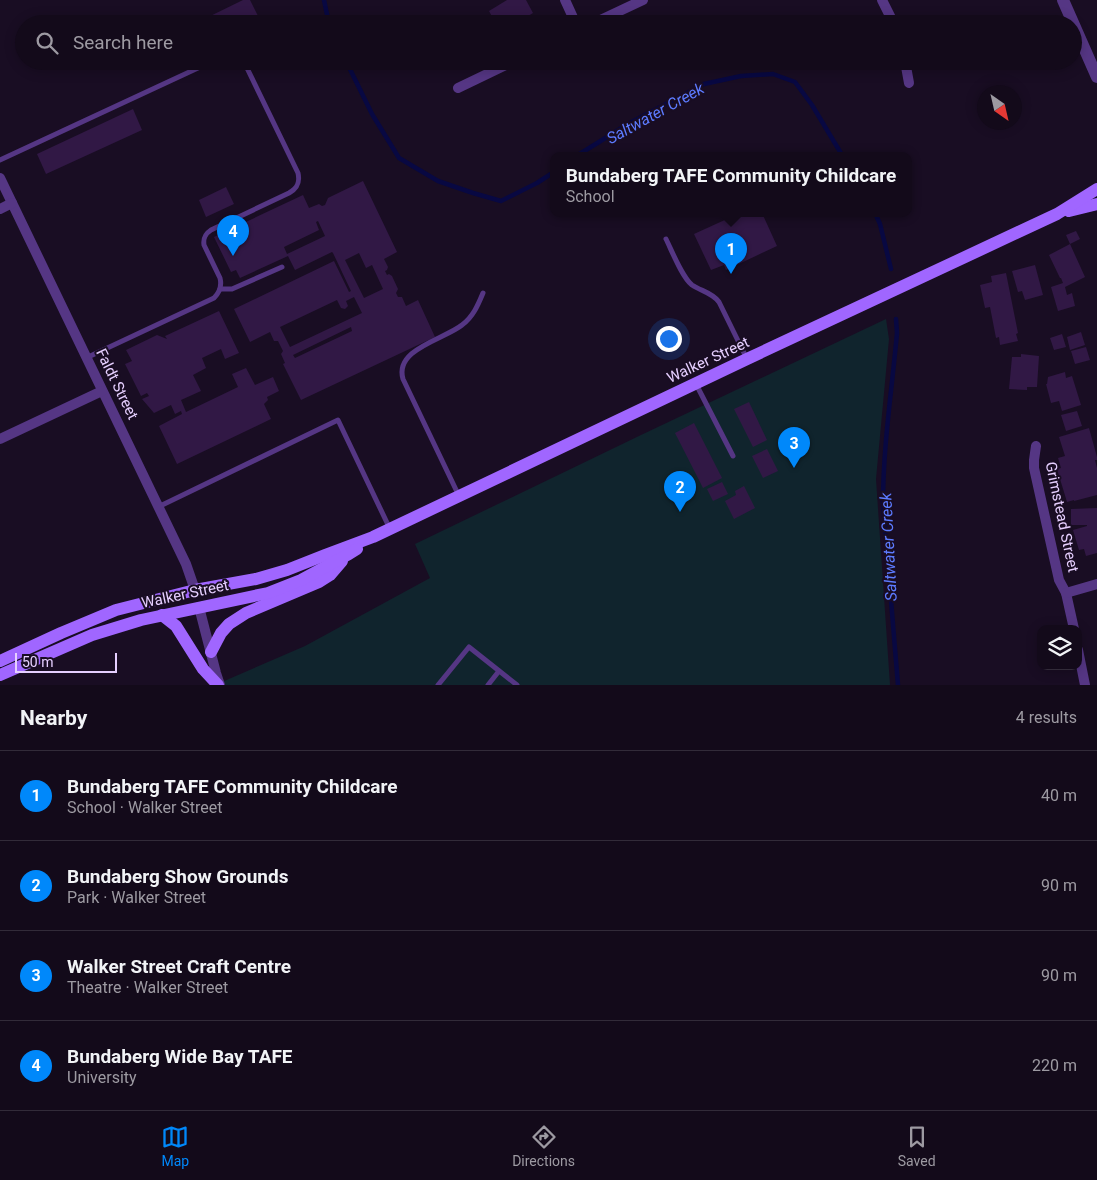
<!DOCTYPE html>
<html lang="en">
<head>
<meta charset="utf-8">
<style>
  body { margin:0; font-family:Roboto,sans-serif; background:#1c1323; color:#f1f3f6 }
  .controls { position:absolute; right:15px; bottom:15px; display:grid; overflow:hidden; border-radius:10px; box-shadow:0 2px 12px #0003 }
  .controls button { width:45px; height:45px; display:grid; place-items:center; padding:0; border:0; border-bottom:1px solid #322b39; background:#130a1a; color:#f1f3f6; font:25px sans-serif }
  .compass { position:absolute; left:977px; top:85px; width:45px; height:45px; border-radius:50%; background:#130a1a; box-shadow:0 2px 12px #0003; rotate:146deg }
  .scale { position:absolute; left:15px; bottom:12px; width:102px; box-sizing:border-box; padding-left:5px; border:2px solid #e6cfff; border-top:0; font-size:14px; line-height:18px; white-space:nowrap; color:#e6cfff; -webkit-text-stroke:4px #190d23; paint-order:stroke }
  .you { position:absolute; left:668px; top:338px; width:18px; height:18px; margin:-12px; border:4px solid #fff; border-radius:50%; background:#1a73e8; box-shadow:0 0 0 8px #1a73e833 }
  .badge { display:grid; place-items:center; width:32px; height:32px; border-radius:50%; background:#0088fa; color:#fff; font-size:16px; font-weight:700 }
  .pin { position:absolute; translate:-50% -41px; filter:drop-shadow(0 1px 2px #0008) }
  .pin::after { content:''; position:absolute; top:26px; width:18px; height:15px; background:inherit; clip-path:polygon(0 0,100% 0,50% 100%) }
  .popup { position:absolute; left:550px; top:152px; width:362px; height:65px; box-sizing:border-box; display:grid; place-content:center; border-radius:10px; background:#130a1a; filter:drop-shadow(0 1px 4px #0005); font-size:16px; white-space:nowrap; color:#9d9aa2 }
  .popup b { font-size:19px; color:#f1f3f6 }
  .popup::after { content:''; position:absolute; left:50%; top:100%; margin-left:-10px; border:10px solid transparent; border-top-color:#130a1a }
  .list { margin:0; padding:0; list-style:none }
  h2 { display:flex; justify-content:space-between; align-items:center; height:65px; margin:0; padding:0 20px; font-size:21px }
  h2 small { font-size:16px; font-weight:400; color:#9d9aa2 }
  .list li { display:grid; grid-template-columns:32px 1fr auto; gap:15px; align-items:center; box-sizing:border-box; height:90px; padding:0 20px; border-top:1px solid #322b39 }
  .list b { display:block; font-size:19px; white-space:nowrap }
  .list p { margin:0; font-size:16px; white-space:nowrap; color:#9d9aa2 }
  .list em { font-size:16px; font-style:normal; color:#9d9aa2 }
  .icon { flex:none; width:28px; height:28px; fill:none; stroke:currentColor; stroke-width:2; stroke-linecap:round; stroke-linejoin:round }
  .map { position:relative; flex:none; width:1097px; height:685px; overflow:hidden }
  .search { position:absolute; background:#130a1a; box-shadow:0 2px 12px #0003; left:15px; right:15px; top:15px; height:55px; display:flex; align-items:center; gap:12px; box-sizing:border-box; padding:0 18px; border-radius:28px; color:#9d9aa2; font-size:19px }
  .sheet { height:425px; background:#130a1a }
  nav { display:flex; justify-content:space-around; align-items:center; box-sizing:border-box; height:70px; border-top:1px solid #322b39; background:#130a1a; font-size:14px; color:#9d9aa2 }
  nav a { display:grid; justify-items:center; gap:2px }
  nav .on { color:#0088fa }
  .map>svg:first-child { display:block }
</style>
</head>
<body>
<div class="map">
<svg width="1097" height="685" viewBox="0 0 1097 685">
  <rect width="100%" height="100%" fill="#190d23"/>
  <polygon fill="#10242d" points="886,319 889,339 876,479 890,685 215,685 305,646 430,578 415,544 641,435"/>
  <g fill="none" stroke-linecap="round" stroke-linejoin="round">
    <g stroke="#080842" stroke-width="4.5">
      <polyline points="324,0 329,24"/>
      <polyline points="346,61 372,114 399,158 438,181 473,193 501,201 537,183 554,172"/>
      <polyline points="578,155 628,124 704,84 741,76 773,74 795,82 812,105 842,155"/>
      <polyline points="875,213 880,224 891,269"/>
      <path d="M896,319L897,333C892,389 883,446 883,503L898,685"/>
    </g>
  </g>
  <g fill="#311845" fill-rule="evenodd">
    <polygon points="243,0 250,0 260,20 253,24 194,24"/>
    <polygon points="507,0 526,0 533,13 515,24 496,24 489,11"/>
    <polygon points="133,109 142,130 46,174 37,154"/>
    <path d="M363,181L397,252L384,259L388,267L387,270L385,271L387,275L389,274L392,276L398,289L396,293L398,297H402L406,306L418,300L435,337L301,400L283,364L285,363L281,354L283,351L278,341H274L270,332L250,342L234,309L334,261L349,292L351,291L333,253L332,252L295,270L288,256L240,278L236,270L231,272L214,237L303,195L309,208L319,204L322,206L325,205L328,198L332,196ZM318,221L325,236L287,254L284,247L319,230L316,222ZM359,253L366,268L372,265L383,289L364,298L345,260ZM354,297L362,313L290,347L280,327L337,300L341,308L345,309L348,306L346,301ZM351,327L352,331L295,358L293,355Z"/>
    <polygon points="226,187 234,204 206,217 199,200"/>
    <polygon points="740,213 762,213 777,246 726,270 724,265 711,270 694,234"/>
    <polygon points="1076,231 1080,239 1070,244 1085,277 1065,287 1067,295 1072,293 1075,306 1058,311 1051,287 1063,283 1061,278 1060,278 1049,255 1070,244 1066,235"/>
    <polygon points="1035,265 1043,295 1025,300 1022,291 1018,292 1012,271"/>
    <polygon points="1006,273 1018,333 1016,334 1018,341 1000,345 999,337 996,338 990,307 985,308 980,285 992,282 991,276"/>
    <polygon points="219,311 239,353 225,359 221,349 202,358 206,368 193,375 201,391 181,400 186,412 238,387 232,374 246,368 255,385 273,377 279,391 267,397 268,400 264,404 271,419 177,464 159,426 182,414 181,411 175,414 171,405 154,413 142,399 149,396 147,393 141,396 125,364 132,361 126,350 157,335 167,339 165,336"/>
    <polygon points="1081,332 1085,345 1070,350 1067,337"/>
    <polygon points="1062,334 1066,347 1054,350 1050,338"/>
    <polygon points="1086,347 1090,360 1075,364 1071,351"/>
    <polygon points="1021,354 1039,356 1037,387 1027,387 1027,390 1009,389 1012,357 1021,357"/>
    <polygon points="1065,372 1066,378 1072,376 1081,405 1062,411 1059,401 1051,403 1046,384 1047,384 1048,377"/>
    <polygon points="749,402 767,440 753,447 734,409"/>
    <polygon points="1077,411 1082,426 1066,431 1061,415"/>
    <polygon points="694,423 722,478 703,488 675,433"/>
    <polygon points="1089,428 1097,457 1097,460 1095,460 1097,468 1097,495 1074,501 1074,500 1067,502 1057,469 1061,468 1058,458 1065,456 1059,437"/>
    <polygon points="767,449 778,471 763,478 752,456"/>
    <polygon points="722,482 728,494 713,501 707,489"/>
    <polygon points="744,486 755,508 734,519 725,501 736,495 735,491"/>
    <polygon points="1097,508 1097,553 1086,556 1084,549 1079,550 1073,530 1087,526 1087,525 1071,525 1071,509"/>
  </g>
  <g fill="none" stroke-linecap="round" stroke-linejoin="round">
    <g stroke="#553684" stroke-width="5">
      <polyline points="0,160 213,61"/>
      <path d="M666,239C672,251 682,277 692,285C701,291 713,293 719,302L747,359"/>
      <polyline points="220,289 232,289 282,267"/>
      <path d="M86,358L214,298C220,292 222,286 220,278L204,245C203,238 205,234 211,230L289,193C298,188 300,182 298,173L246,66L243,61"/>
      <polyline points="696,384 733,456"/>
      <path d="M459,496L403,379C394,349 445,339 462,325C473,317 478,305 483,293"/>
      <polyline points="158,507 338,420 390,529"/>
      <polyline points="438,685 469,647 517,685"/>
      <polyline points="488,685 499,671"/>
    </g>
    <g stroke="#553684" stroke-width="10">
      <polyline points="565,0 576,24"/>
      <polyline points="882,0 894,24"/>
      <polyline points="592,24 643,0"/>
      <polyline points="905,61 909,83"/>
      <polyline points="458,88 514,61"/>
      <polyline points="0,178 186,564 195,590"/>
      <polyline points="0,209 12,203"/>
      <polyline points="0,439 102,391"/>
      <polyline points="1036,446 1034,460 1034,468 1059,580 1066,593 1074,629"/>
      <polyline points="1066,593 1097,584"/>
      <polyline points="199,607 216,673 220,685"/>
      <polyline points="1078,650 1085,685"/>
    </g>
    <polyline stroke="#553684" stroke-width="12" points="1063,0 1097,77"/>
    <g stroke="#a066ff" stroke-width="12">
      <polyline points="1069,211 1097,204"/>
      <polyline points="162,615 176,626 203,669 218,685"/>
      <polyline points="211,652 221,633 229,624 246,613 319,582 330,575 342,561"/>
      <polyline points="0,661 61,633 116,610 195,590 256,579 287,570 325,555 373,537 747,359 1057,214 1097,189"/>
      <polyline points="0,675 92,635 141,620 268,593 301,580 349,554 357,549"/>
    </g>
  </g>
  <g text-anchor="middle" stroke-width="4" stroke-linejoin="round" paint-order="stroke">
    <g font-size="15" fill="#e6cfff" stroke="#190d23">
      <text transform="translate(708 360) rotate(-25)" y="5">Walker Street</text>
      <text transform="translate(117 384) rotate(64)" y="5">Faldt Street</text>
      <text transform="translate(1062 517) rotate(78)" y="5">Grimstead Street</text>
      <text transform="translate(185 594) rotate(-12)" y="5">Walker Street</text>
    </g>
    <g font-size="16" font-style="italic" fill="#5d7bff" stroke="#190d23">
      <text transform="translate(655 113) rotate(-29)" y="6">Saltwater Creek</text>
      <text transform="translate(888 547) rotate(-93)" y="6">Saltwater Creek</text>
    </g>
  </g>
</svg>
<div class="controls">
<button><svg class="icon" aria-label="layers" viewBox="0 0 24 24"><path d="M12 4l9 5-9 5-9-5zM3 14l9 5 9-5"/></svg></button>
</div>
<svg class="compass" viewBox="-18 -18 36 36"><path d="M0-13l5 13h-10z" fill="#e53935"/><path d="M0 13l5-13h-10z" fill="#9d9aa2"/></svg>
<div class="scale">50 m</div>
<div class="you"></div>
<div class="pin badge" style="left:731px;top:274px">1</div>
<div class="popup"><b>Bundaberg TAFE Community Childcare</b>School</div>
<div class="pin badge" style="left:680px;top:512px">2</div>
<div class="pin badge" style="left:794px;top:468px">3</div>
<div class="pin badge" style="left:233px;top:256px">4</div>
<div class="search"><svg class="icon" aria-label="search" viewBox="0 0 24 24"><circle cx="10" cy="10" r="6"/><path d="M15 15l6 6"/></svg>Search here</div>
</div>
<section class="sheet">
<h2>Nearby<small>4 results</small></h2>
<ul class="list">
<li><span class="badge">1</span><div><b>Bundaberg TAFE Community Childcare</b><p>School · Walker Street</p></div><em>40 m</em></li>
<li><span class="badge">2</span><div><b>Bundaberg Show Grounds</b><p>Park · Walker Street</p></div><em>90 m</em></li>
<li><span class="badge">3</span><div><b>Walker Street Craft Centre</b><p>Theatre · Walker Street</p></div><em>90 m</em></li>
<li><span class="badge">4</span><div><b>Bundaberg Wide Bay TAFE</b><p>University</p></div><em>220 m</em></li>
</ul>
</section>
<nav>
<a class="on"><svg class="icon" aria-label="map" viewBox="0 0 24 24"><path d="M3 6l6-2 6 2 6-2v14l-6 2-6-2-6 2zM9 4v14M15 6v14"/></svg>Map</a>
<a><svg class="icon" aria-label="directions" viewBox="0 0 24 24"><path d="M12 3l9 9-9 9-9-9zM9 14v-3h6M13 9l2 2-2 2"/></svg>Directions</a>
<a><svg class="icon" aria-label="saved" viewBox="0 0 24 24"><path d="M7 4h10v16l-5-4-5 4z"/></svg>Saved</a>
</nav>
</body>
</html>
